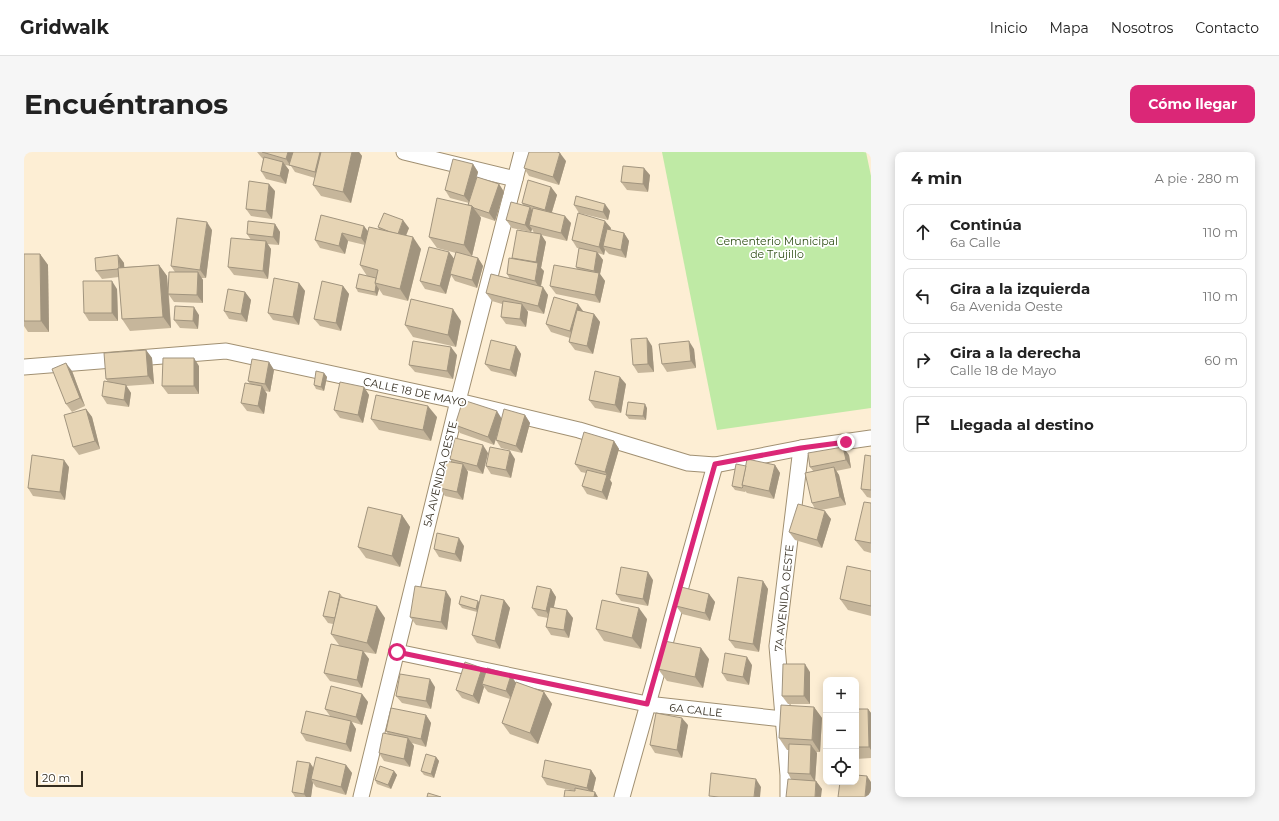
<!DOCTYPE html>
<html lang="es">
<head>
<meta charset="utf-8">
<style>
  body { margin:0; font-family:Montserrat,sans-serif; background:#f6f6f6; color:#222 }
  .controls { position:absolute; right:12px; bottom:12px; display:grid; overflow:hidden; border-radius:8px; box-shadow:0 2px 10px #0003 }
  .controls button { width:36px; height:36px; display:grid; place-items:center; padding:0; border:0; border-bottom:1px solid #e0e0e0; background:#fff; color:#222; font:20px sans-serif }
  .scale { position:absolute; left:12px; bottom:10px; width:47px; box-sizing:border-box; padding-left:4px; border:2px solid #352e21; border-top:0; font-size:11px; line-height:14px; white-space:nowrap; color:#352e21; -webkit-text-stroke:3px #fff; paint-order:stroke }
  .stop { position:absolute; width:12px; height:12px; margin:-9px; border:3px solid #db2777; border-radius:50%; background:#fff }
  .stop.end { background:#db2777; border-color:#fff; box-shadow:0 1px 4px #0008 }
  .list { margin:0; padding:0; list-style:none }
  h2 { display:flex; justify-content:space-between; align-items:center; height:52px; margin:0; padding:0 16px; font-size:17px }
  h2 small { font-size:13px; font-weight:400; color:#767676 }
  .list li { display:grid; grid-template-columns:26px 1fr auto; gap:12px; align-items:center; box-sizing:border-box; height:56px; margin:0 8px 8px; padding:0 8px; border:1px solid #e0e0e0; border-radius:8px }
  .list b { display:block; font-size:15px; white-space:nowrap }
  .list p { margin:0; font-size:13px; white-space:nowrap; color:#767676 }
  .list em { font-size:13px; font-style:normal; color:#767676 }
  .icon { flex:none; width:22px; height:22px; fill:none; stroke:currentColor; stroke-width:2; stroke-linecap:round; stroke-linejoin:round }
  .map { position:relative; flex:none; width:847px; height:645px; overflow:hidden; border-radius:8px }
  header { display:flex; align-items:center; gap:24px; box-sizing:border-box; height:56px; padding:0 20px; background:#fff; border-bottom:1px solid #e0e0e0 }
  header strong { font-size:19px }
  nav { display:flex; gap:22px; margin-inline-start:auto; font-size:14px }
  .intro { display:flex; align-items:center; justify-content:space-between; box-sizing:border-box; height:96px; padding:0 24px }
  h1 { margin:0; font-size:28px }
  .button { padding:10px 18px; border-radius:8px; background:#db2777; color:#fff; font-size:14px; font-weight:700 }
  main { display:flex; gap:24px; padding:0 24px }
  aside { flex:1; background:#fff; border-radius:8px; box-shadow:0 2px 10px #0003 }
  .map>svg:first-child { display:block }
</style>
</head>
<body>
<header>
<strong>Gridwalk</strong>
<nav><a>Inicio</a><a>Mapa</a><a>Nosotros</a><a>Contacto</a></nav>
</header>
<div class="intro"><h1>Encuéntranos</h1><a class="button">Cómo llegar</a></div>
<main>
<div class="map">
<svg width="847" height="645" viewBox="0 0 847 645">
  <rect width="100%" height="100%" fill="#fdeed4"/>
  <polygon fill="#bfeaa5" points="638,0 842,0 847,24 847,256 693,278"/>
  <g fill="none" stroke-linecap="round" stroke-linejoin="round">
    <defs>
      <g id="street">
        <polyline points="380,0 491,27"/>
        <polyline points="0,215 202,199 434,249 555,278 664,311 691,313 777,296 847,286"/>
        <polyline points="373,500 623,552 759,567"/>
        <polyline points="337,645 434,249 498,0"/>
        <polyline points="598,645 691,313"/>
        <polyline points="764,645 764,623 753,494 777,296"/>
      </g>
    </defs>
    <use href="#street" stroke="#a19072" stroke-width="17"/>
    <use href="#street" stroke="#fff" stroke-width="15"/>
  </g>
  <g fill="#c6b69b">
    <polygon points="233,0 335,0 338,4 327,51 297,44 289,33 291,26 271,20 267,14 261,13 265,18 262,32 242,27 237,19 239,7 238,6"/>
    <polygon points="542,9 535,33 505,24 500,16"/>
    <polygon points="449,12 454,20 450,35 475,32 480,40 471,69 456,64 457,66 448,104 438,102 454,106 459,114 453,136 431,129 427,123 422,142 401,137 396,129 425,100 430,107 432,101 413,96 405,85 444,53 445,51 426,46 421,38"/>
    <polygon points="626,23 624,40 603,38 597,30"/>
    <polygon points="527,35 533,43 528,60 547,71 543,89 517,83 522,90 517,116 520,119 517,135 524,143 520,162 502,158 504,160 502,175 482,172 477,165 478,152 468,149 462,141 486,127 483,122 489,107 488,106 510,81 508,77 507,80 488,76 482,68 499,53 498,51"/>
    <polygon points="251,39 248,67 227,64 222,57"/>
    <polygon points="550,53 586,59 584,68 555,61"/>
    <polygon points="297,63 344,79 355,77 354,75 385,76 382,84 397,97 384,149 359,143 355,137 353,144 334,140 332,136 343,124 336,113 341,93 324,89 321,102 296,96 291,88"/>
    <polygon points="251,72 256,80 255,93 243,92 247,97 244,127 210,123 204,115 227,88 223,82"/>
    <polygon points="587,76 586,78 600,81 605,89 602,106 585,102 581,98 580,103 574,101 579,108 576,122 581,129 576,151 532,142 526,134 553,117 552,115 555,96 553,96 548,88"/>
    <polygon points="188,78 182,126 177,126 179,128 179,151 150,150 145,143 147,176 106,179 98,167 95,125 78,127 72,119 94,103 100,111 100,115 135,113 143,124 144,142 151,120 147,114"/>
    <polygon points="0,102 16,102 24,113 25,180 4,180 0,174"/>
    <polygon points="275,131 281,139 275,173 249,168 244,161"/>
    <polygon points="319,134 325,142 317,179 296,174 290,167"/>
    <polygon points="93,137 94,169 65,169 60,161"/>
    <polygon points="221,140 227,148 223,170 205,167 200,159"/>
    <polygon points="559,160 570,162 576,170 569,202 551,198 545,190 546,186 527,180 522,172"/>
    <polygon points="175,163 174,177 156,176 150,168"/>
    <polygon points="437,169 432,195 389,185 381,173"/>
    <polygon points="492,194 497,202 492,225 467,219 461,212"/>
    <polygon points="628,194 630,220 614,221 609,213"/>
    <polygon points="670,197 672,216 643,220 638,212"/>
    <polygon points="122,198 128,206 130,232 102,234 107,241 105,255 83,252 78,244 84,230 82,227"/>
    <polygon points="433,203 429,227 391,220 385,213"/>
    <polygon points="245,210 250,218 246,240 241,239 243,242 240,262 223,259 217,251 226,232 224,229"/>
    <polygon points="175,214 175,242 144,242 138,234"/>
    <polygon points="48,219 61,254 48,260 42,252"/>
    <polygon points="300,221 303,225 300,239 292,237 290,233"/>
    <polygon points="602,232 597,261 571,256 565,248"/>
    <polygon points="340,235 345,243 339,271 316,266 310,258"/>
    <polygon points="623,256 622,268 605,267 602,263"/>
    <polygon points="62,257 68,265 76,297 55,303 49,295"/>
    <polygon points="501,263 506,271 498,301 477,296 472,288 473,283 470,293 436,281 431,273"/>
    <polygon points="413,265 407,289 355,278 347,267"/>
    <polygon points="590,289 595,297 586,328 588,331 583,348 563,342 558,334 562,321 557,320 551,312"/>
    <polygon points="464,301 459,322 442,318 444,320 439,348 421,344 416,336 428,310 426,307"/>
    <polygon points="825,303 827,316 812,319 815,323 822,353 797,358 807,367 798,396 771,388 765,380 791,357 788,351 790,320 786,315"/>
    <polygon points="847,304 847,346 843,345 837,337"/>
    <polygon points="491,307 487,326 467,322 462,314"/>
    <polygon points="751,313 756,321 750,347 723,341 721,339 721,340 711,338 708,334 722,314"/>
    <polygon points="45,315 41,348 9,344 4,336"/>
    <polygon points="847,351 847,401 840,399 831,388"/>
    <polygon points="378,363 386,375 376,415 342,406 334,395"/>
    <polygon points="440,394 437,410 415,405 410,397"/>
    <polygon points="847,419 847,464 824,458 816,447"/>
    <polygon points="629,428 624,454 597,449 592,442"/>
    <polygon points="739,429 744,437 735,500 711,496 705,488"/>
    <polygon points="527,437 532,445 530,455 549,466 545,486 527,483 522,475 524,466 514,464 508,456"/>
    <polygon points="316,442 319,445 361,466 352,502 340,500 345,507 338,536 306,529 300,521 315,493 307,482 309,472 304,471 299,464"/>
    <polygon points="685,442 691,450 686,469 658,462 652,454"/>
    <polygon points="427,447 423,478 392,473 386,465"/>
    <polygon points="480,448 486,456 476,497 453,491 448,483 453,460 438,456 435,452 454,449 455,451"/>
    <polygon points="623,467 617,497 580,489 572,477"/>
    <polygon points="685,507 679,536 643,529 634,517"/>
    <polygon points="728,513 725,533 703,529 698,521"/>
    <polygon points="458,516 462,521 492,530 520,540 528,552 514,592 486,582 478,571 486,547 464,540 460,535 455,552 438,546 432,538"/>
    <polygon points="786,520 786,552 764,552 758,544"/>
    <polygon points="411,535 407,557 378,551 372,544"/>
    <polygon points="338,542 344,550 338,573 328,570 332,577 327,600 282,589 277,581 306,564 301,557"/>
    <polygon points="790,555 798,566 796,600 792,600 793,601 791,629 792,629 798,637 767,627 764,621 765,598 763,598 755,586"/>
    <polygon points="832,557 844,557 847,561 847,606 832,607"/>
    <polygon points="402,563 407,571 402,595 388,591 390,594 386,615 360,609 355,601 364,582 362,579"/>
    <polygon points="664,573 658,606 631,601 626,593"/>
    <polygon points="412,605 415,609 410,626 400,623 397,619"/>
    <polygon points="286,611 290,616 322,613 328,621 322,643 292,635 289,631 287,645 271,645 268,640"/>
    <polygon points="567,618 572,626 569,639 551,639 523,633 518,625"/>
    <polygon points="370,619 373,623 367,637 353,632 351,628"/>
  </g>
  <g fill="#a1947e">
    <polygon points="264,0 272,0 266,13 262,7"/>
    <polygon points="296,0 304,0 296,27 291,20"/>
    <polygon points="328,0 335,0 338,4 327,51 319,40"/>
    <polygon points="536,1 542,9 535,33 529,25"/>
    <polygon points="259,10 265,18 262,32 256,24"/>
    <polygon points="449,12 454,20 446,51 440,44"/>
    <polygon points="620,16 626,23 624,40 619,32"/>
    <polygon points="245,32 251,39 248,67 242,59"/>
    <polygon points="475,32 480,40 471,69 465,61"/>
    <polygon points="527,35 533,43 526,66 521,58"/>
    <polygon points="581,52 586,59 584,68 579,60"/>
    <polygon points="448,54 457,66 448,104 440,93"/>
    <polygon points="506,55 511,63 505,73 508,77 507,80 501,73"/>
    <polygon points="541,64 547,71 543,89 537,81"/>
    <polygon points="379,68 385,76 379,90 374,83"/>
    <polygon points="581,69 587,76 582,95 579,94 581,98 580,103 575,95"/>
    <polygon points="183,70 188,78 182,126 176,118"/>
    <polygon points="251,72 256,80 255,93 249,85"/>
    <polygon points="340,74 346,82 343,94 337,86"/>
    <polygon points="318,81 324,89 321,102 315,94"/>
    <polygon points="600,81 605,89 602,106 597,98"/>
    <polygon points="517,82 522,90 517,116 520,119 516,137 511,129 514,113 512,110"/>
    <polygon points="389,85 397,97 384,149 376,137"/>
    <polygon points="242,89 247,97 244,127 239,119"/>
    <polygon points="425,100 431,108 426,122 427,123 422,142 416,134"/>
    <polygon points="573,100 579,108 576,122 581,129 576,151 571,143 574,125 570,119"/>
    <polygon points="16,102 24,113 25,180 17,169"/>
    <polygon points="94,103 100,111 101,124 96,116"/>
    <polygon points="454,106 459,114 453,136 448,128"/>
    <polygon points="135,113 143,124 147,176 139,165"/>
    <polygon points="174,120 179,128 179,151 173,143"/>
    <polygon points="88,129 93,137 94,169 88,161"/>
    <polygon points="275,131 281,139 275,173 269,165"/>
    <polygon points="352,133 355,137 353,144 351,140"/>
    <polygon points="319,134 325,142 317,179 312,171"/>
    <polygon points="519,135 524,143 520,162 514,154"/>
    <polygon points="221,140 227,148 223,170 217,162"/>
    <polygon points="498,152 504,160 502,175 496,167"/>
    <polygon points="554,152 559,159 551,187 546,179"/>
    <polygon points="170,155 175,163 174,177 169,169"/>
    <polygon points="429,157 437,169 432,195 424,183"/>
    <polygon points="570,162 576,170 569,202 563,194"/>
    <polygon points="623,186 628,194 630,220 624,212"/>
    <polygon points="665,189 670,197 672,216 667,209"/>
    <polygon points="492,194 497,202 492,225 486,218"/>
    <polygon points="427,195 433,203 429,227 423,219"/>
    <polygon points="122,198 128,206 130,232 124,224"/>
    <polygon points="170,206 175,214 175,242 170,234"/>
    <polygon points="245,210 250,218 246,240 241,232"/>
    <polygon points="42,211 48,219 61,254 56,246"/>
    <polygon points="300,221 303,225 300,239 297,235"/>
    <polygon points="596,225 602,232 597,261 591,253"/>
    <polygon points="102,233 107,241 105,255 100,248"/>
    <polygon points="238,234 243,242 240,262 234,254"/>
    <polygon points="340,235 345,243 339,271 334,263"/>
    <polygon points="621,252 623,256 622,268 619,264"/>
    <polygon points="404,254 413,265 407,289 399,278"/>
    <polygon points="62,257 68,265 76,297 71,289"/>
    <polygon points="473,259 478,267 470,293 464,285"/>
    <polygon points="501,263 506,271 498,301 492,294"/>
    <polygon points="590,289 595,297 586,328 581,320"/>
    <polygon points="459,293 464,301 459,322 453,314"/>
    <polygon points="819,295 825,303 827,316 822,308"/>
    <polygon points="486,299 491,307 487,326 482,318"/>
    <polygon points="40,308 45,315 41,348 36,340"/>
    <polygon points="439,312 444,320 439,348 433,340"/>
    <polygon points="751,313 756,321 750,347 745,339"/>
    <polygon points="810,315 815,323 822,353 816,345"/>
    <polygon points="583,323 588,331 583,348 578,340"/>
    <polygon points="801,359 807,367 798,396 793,388"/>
    <polygon points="378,363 386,375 376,415 368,404"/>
    <polygon points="435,386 440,394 437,410 431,402"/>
    <polygon points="624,420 629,428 624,454 619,447"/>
    <polygon points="739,429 744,437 735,500 729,492"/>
    <polygon points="527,437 532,445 527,467 522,459"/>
    <polygon points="422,439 427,447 423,478 417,470"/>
    <polygon points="685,442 691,450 686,469 681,461"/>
    <polygon points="480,448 486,456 476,497 471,489"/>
    <polygon points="454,449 456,453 454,461 452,457"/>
    <polygon points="353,454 361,466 352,502 343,491"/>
    <polygon points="615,456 623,467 617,497 608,486"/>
    <polygon points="543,458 549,466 545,486 540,478"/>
    <polygon points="677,496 685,507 679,536 671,525"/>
    <polygon points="339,499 345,507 338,536 333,528"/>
    <polygon points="723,505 728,513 725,533 719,525"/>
    <polygon points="781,512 786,520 786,552 780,544"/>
    <polygon points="458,516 464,524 458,532 460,535 455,552 449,544"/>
    <polygon points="487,523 492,531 488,547 482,539"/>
    <polygon points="406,527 411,535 407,557 402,549"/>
    <polygon points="520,540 528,552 514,592 506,581"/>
    <polygon points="338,542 344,550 338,573 332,565"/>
    <polygon points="790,555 798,566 796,600 788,588"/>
    <polygon points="844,557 847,561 847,598 845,595"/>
    <polygon points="402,563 407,571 402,595 397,587"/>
    <polygon points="658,566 664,573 658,606 653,598"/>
    <polygon points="327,569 332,577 327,600 322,592"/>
    <polygon points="384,586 390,594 386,615 380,607"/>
    <polygon points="787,593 793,601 791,630 786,622"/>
    <polygon points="412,605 415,609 410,626 407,622"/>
    <polygon points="286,611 291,619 287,627 289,631 287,645 282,645 280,642"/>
    <polygon points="322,613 328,621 322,643 317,635"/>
    <polygon points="567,618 572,626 568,643 563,636"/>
    <polygon points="370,619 373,623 367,637 364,633"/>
    <polygon points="843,624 847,630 847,645 841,645"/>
    <polygon points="732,627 737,635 736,645 730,645"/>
    <polygon points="792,629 798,637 797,645 791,645"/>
    <polygon points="571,640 574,645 570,645"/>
  </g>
  <g fill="#e6d4b4" stroke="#a1947e">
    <polygon points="238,0 264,0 262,7"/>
    <polygon points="269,0 296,0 291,20 265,13"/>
    <polygon points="297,0 328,0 319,40 289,33"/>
    <polygon points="505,0 533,0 536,1 529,25 500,16"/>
    <polygon points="240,5 259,10 256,24 237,19"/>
    <polygon points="429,7 449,12 440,44 421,38"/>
    <polygon points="599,14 620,16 619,32 597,30"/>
    <polygon points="453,25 475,32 465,61 450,56 448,54 444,53"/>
    <polygon points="504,28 527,35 521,58 498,51"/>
    <polygon points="225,29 245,32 242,59 222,57"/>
    <polygon points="552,44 581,52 579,60 550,53"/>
    <polygon points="413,46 448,54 440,93 405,85"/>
    <polygon points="487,50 506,55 501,73 482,68"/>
    <polygon points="509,56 541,64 537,81 505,73"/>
    <polygon points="360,61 379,68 374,82 366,80 354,75"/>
    <polygon points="554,61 581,69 575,95 548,88"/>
    <polygon points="297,63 340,74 337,86 318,81 315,94 291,88"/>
    <polygon points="153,66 183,70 176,118 147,114"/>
    <polygon points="224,69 251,72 249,85 223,82"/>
    <polygon points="345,75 389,85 376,137 351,131 354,118 336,113"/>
    <polygon points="583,77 600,81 597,98 579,94"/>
    <polygon points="493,78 517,82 512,110 488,106"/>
    <polygon points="207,86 242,89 239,119 204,115"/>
    <polygon points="405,95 425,100 416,134 396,129"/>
    <polygon points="555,96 573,100 570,119 552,115"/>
    <polygon points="432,100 454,106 448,128 426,122"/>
    <polygon points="0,102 16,102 17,169 0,169"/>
    <polygon points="94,103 95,116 94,116 94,117 72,119 71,106"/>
    <polygon points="485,106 514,111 511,129 483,122"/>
    <polygon points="135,113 139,165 98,167 94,116"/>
    <polygon points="530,113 575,121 571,143 526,134"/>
    <polygon points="145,120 174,120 173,143 144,142"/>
    <polygon points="335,122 352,126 351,131 352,133 351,140 332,136"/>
    <polygon points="467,122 519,135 514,154 462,141"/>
    <polygon points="250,126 275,131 269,165 244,161"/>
    <polygon points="59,129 88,129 88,161 60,161"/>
    <polygon points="298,129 319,134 312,171 290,167"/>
    <polygon points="204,137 221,140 217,162 200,159"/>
    <polygon points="530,145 554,152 546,179 522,172"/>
    <polygon points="387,147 429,157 424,183 381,173"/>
    <polygon points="479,149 498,152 496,167 477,165"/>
    <polygon points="151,154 170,155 169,169 150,168"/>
    <polygon points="553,158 570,162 563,194 545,190"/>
    <polygon points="623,186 624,212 609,213 607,187"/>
    <polygon points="467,188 492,194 486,218 461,212"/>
    <polygon points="389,189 427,195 423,219 385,213"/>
    <polygon points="665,189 667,209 638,212 635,192"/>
    <polygon points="122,198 124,224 82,227 80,201"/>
    <polygon points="139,206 170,206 170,234 138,234"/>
    <polygon points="228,207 245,210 241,232 224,229"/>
    <polygon points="42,211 56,246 42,252 28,217"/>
    <polygon points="292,219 300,221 297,235 290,233"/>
    <polygon points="571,219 596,225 591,253 565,248"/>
    <polygon points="80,229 102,233 100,248 78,244"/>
    <polygon points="316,230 340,235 334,263 310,258"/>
    <polygon points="221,231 238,234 234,254 217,251"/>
    <polygon points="352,243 404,254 399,278 347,267"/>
    <polygon points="439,248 473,259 464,285 431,273"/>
    <polygon points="604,250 621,252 619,264 602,263"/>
    <polygon points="62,257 71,289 49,295 40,263"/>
    <polygon points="480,257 501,263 492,294 472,288"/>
    <polygon points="560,280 590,289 581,320 551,312"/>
    <polygon points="431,286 459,293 453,314 426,307"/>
    <polygon points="466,295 486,299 482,318 462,314"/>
    <polygon points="819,295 822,308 786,315 784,301"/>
    <polygon points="8,303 40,308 36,340 4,336"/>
    <polygon points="841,303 847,304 847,338 837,337"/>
    <polygon points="723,307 751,313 745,339 718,333"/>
    <polygon points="421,309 439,312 433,340 416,336"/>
    <polygon points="712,312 722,314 718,333 719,335 718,336 708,334"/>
    <polygon points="810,315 816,345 788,351 781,321"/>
    <polygon points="563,318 583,323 578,340 558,334"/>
    <polygon points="840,350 847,351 847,391 831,388"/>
    <polygon points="774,352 801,359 793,388 765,380"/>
    <polygon points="344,355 378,363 368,404 334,395"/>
    <polygon points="413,381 435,386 431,402 410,397"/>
    <polygon points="823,414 847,419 847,454 816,447"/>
    <polygon points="597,415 624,420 619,447 592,442"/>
    <polygon points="714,425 739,429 729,492 705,488"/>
    <polygon points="391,434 422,439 417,470 386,465"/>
    <polygon points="513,434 527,437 522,459 508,456"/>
    <polygon points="657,435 685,442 681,461 652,454"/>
    <polygon points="305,439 316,442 311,466 299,464"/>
    <polygon points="457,443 480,448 471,489 448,483"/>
    <polygon points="437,444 454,449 452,457 435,452"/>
    <polygon points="316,445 353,454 343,491 307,482"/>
    <polygon points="578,448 615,456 608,486 572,477"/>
    <polygon points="526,455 543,458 540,478 522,475"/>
    <polygon points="640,489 677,496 671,525 634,517"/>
    <polygon points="307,492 339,499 333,528 300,521"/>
    <polygon points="701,501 723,505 719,525 698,521"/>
    <polygon points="441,510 458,516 449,544 432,538"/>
    <polygon points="759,512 781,512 780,544 758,544"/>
    <polygon points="463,516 487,523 482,539 458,532"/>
    <polygon points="376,522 406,527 402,549 372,544"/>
    <polygon points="492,530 520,540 506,581 478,571"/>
    <polygon points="307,534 338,542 332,565 301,557"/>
    <polygon points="757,553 790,555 788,588 755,586"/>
    <polygon points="367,556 402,563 397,587 362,579"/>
    <polygon points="832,557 844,557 845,595 832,595"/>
    <polygon points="282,559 327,569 322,592 277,581"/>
    <polygon points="632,561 658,566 653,598 626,593"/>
    <polygon points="359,581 384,586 380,607 355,601"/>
    <polygon points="765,592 787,593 786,622 764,621"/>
    <polygon points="402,602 412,605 407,622 397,619"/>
    <polygon points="292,605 322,613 317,635 287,627"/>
    <polygon points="521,608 567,618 563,636 518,625"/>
    <polygon points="273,609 286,611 280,642 268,640"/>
    <polygon points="356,614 370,619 364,633 351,628"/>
    <polygon points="687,621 732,627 730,645 695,645 685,644"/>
    <polygon points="832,623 843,624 841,645 814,645 816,630 832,630"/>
    <polygon points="764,627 792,629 791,645 762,645"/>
    <polygon points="551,636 571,640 570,645 540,645 541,638 551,639"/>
    <polygon points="404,641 417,645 403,645"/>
  </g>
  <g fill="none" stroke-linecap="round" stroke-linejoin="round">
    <polyline stroke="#db2777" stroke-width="5" points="373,500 623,552 691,312 777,296 822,290"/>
  </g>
  <g text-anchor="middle" stroke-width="3.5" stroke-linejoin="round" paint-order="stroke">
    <g font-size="11" fill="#2f4f15" stroke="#fff">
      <text x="753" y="93">Cementerio Municipal<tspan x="753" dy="13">de Trujillo</tspan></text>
    </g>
    <g font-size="11" fill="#352e21" stroke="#fff">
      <text transform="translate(391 240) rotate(12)" y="4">CALLE 18 DE MAYO</text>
      <text transform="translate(416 322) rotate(-76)" y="4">5A AVENIDA OESTE</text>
      <text transform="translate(760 446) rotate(-84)" y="4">7A AVENIDA OESTE</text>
      <text transform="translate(672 558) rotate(6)" y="4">6A CALLE</text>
    </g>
  </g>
</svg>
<div class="controls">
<button>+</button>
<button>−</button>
<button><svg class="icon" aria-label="locate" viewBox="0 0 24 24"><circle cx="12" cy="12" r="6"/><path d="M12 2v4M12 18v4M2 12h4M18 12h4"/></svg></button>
</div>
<div class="scale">20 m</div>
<div class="stop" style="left:373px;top:500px"></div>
<div class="stop end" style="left:822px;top:290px"></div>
</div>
<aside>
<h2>4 min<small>A pie · 280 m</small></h2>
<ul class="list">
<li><svg class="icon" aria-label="ahead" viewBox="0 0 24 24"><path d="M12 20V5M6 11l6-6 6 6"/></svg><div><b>Continúa</b><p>6a Calle</p></div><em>110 m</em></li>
<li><svg class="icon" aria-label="left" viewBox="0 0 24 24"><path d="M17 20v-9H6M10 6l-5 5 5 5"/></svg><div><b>Gira a la izquierda</b><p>6a Avenida Oeste</p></div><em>110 m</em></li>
<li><svg class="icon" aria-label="right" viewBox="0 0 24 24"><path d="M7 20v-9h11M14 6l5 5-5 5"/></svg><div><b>Gira a la derecha</b><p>Calle 18 de Mayo</p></div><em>60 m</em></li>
<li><svg class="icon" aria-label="arrive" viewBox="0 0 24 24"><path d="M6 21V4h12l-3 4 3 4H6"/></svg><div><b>Llegada al destino</b></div></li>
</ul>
</aside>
</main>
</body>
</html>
